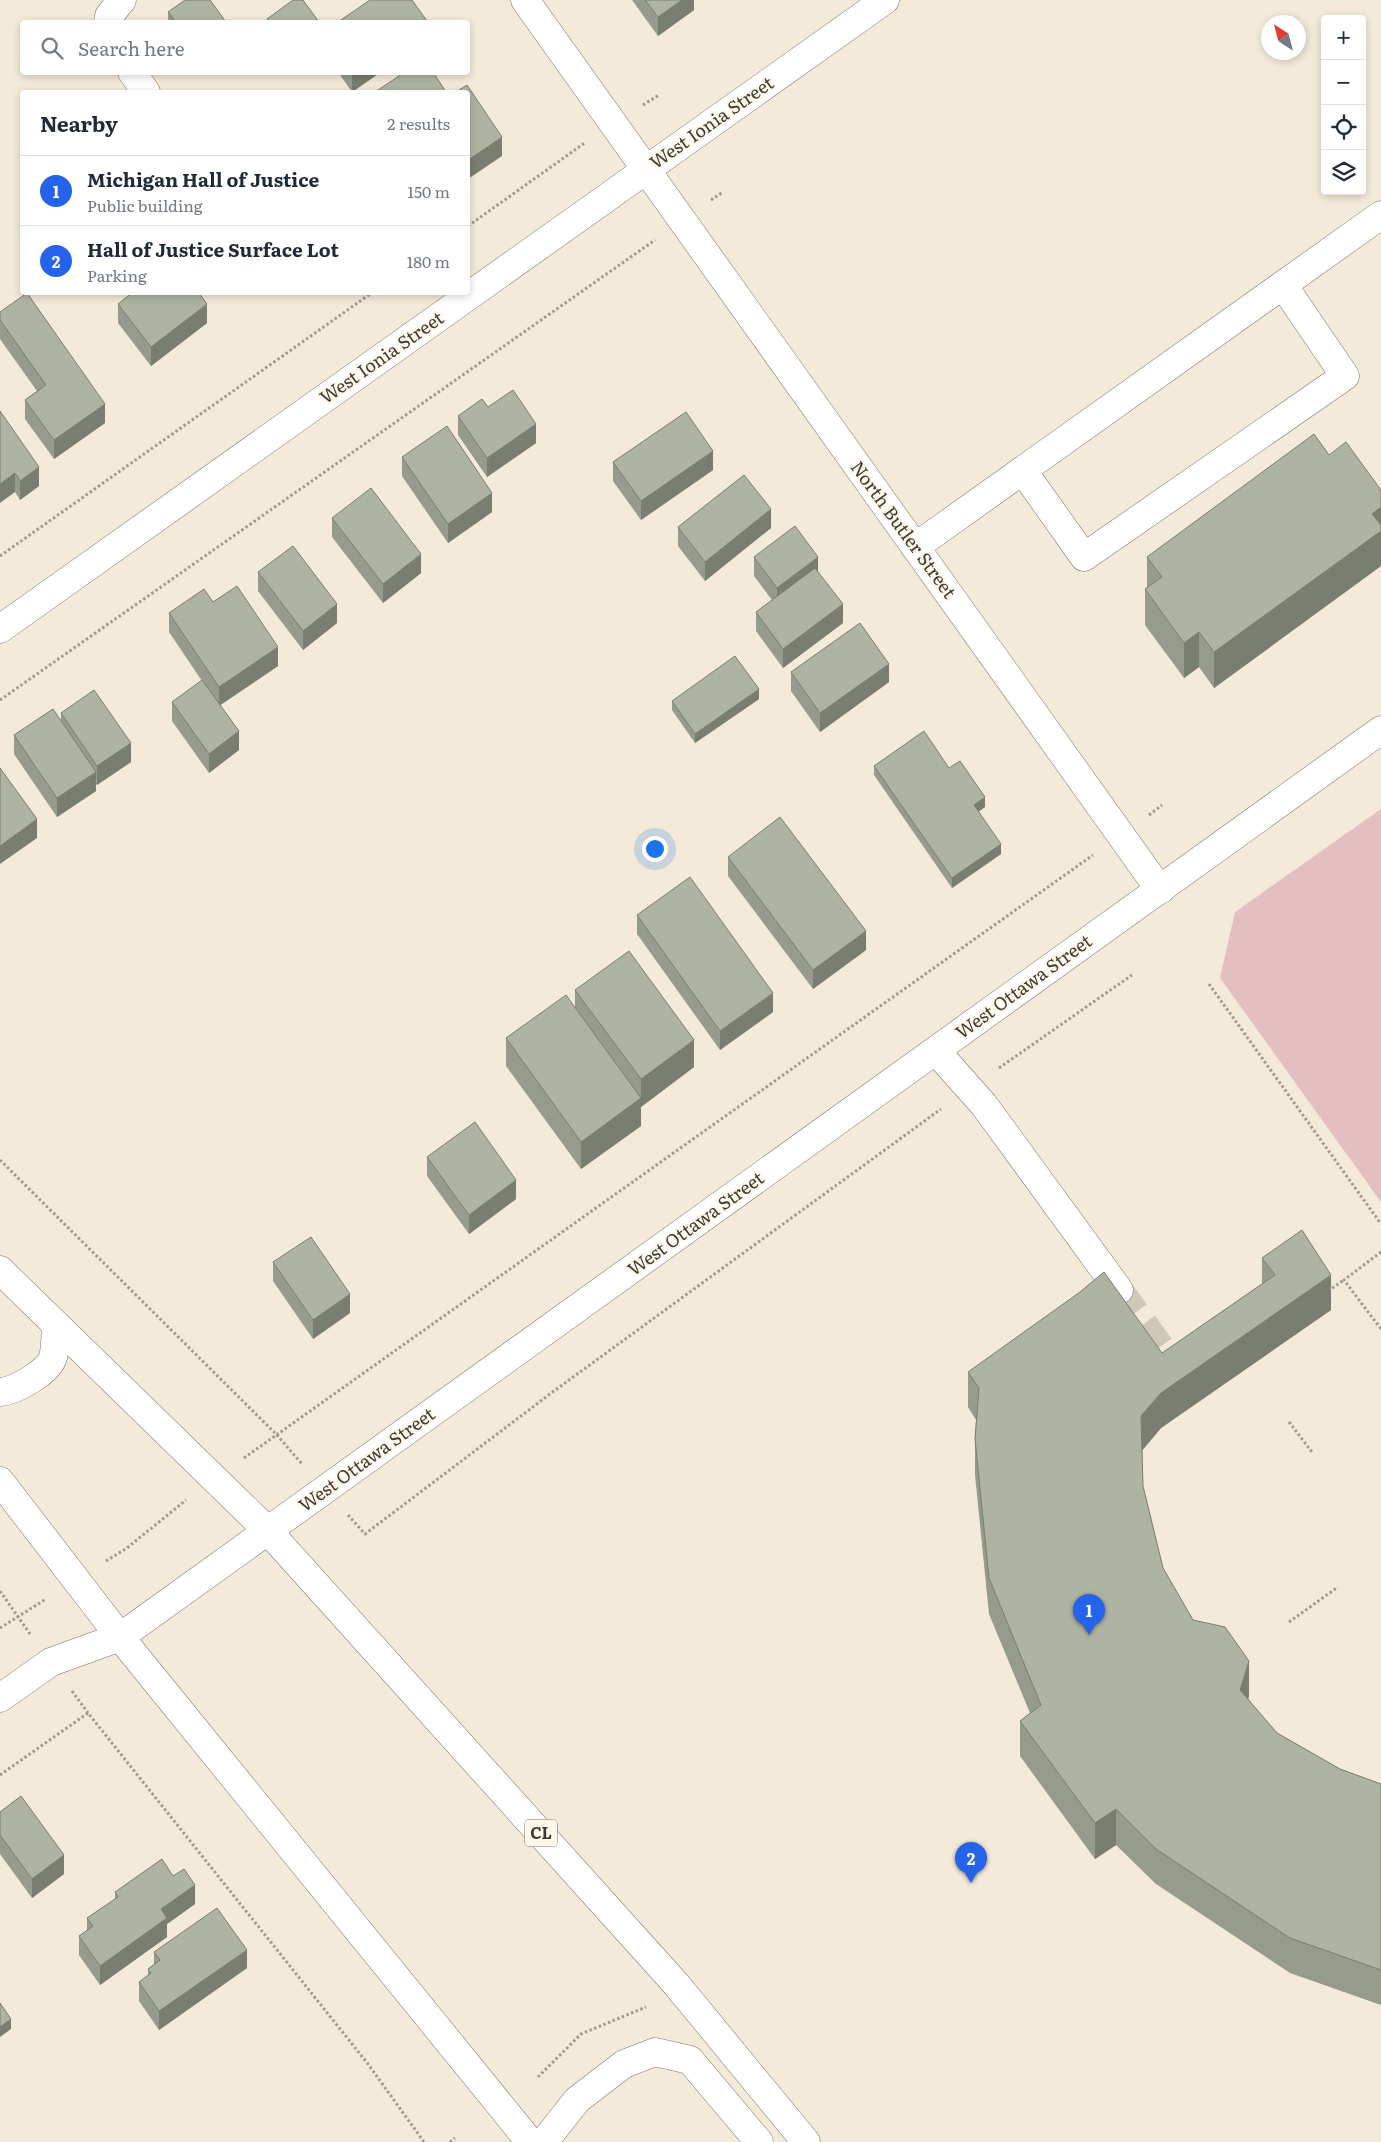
<!DOCTYPE html>
<html lang="en">
<head>
<meta charset="utf-8">
<style>
  body { margin:0; font-family:Literata,serif; background:#f6f6f7; color:#1f2937 }
  .controls { position:absolute; right:15px; top:15px; display:grid; overflow:hidden; border-radius:5px; box-shadow:0 2px 8px #0003 }
  .controls button { width:45px; height:45px; display:grid; place-items:center; padding:0; border:0; border-bottom:1px solid #e0e1e3; background:#fff; color:#1f2937; font:25px sans-serif }
  .compass { position:absolute; left:1261px; top:15px; width:45px; height:45px; border-radius:50%; background:#fff; box-shadow:0 2px 8px #0003; rotate:324deg }
  .you { position:absolute; left:654px; top:848px; width:18px; height:18px; margin:-12px; border:4px solid #fff; border-radius:50%; background:#1a73e8; box-shadow:0 0 0 8px #1a73e833 }
  .badge { display:grid; place-items:center; width:32px; height:32px; border-radius:50%; background:#2563eb; color:#fff; font-size:16px; font-weight:700 }
  .pin { position:absolute; translate:-50% -41px; filter:drop-shadow(0 1px 2px #0008) }
  .pin::after { content:''; position:absolute; top:26px; width:18px; height:15px; background:inherit; clip-path:polygon(0 0,100% 0,50% 100%) }
  .list { margin:0; padding:0; list-style:none }
  h2 { display:flex; justify-content:space-between; align-items:center; height:65px; margin:0; padding:0 20px; font-size:21px }
  h2 small { font-size:16px; font-weight:400; color:#747a83 }
  .list li { display:grid; grid-template-columns:32px 1fr auto; gap:15px; align-items:center; box-sizing:border-box; height:70px; padding:0 20px; border-top:1px solid #e0e1e3 }
  .list b { display:block; font-size:19px; white-space:nowrap }
  .list p { margin:0; font-size:16px; white-space:nowrap; color:#747a83 }
  .list em { font-size:16px; font-style:normal; color:#747a83 }
  .icon { flex:none; width:28px; height:28px; fill:none; stroke:currentColor; stroke-width:2; stroke-linecap:round; stroke-linejoin:round }
  .map { position:relative; flex:none; width:1381px; height:2142px; overflow:hidden }
  .search { position:absolute; background:#fff; box-shadow:0 2px 8px #0003; left:20px; top:20px; width:450px; height:55px; display:flex; align-items:center; gap:12px; box-sizing:border-box; padding:0 18px; border-radius:5px; color:#747a83; font-size:19px }
  .panel { position:absolute; background:#fff; box-shadow:0 2px 8px #0003; left:20px; top:90px; width:450px; height:205px; border-radius:5px }
  .map>svg:first-child { display:block }
</style>
</head>
<body>
<div class="map">
<svg width="1381" height="2142" viewBox="0 0 1381 2142">
  <rect width="100%" height="100%" fill="#f3ead9"/>
  <polygon fill="#e3bfc1" points="1381,809 1381,1202 1220,978 1235,912"/>
  <g fill="none" stroke-linecap="round" stroke-linejoin="round">
    <polyline stroke="#cfc7b8" stroke-width="28" stroke-dasharray="28 14" stroke-linecap="butt" points="1119,1290 1182,1377"/>
    <defs>
      <g id="minor">
        <polyline points="525,0 1160,890"/>
        <polyline points="108,22 109,16 122,0"/>
        <polyline points="132,72 146,92"/>
        <polyline points="1023,471 1084,557 1345,376 1283,285"/>
        <polyline points="915,547 1381,215"/>
        <polyline points="0,629 885,0"/>
        <polyline points="936,1051 984,1105 1119,1290"/>
        <polyline points="0,1698 51,1662 120,1637"/>
      </g>
      <g id="major">
        <polyline points="0,1270 268,1531 676,1984 806,2142"/>
        <path d="M0,1392C15,1391 49,1372 53,1357C56,1347 55,1335 56,1326"/>
        <polyline points="0,1481 120,1637 530,2142"/>
        <polyline points="120,1637 1381,730"/>
        <polyline points="544,2142 577,2100 624,2064 655,2052 690,2060 759,2142"/>
      </g>
    </defs>
    <use href="#minor" stroke="#7f7768" stroke-width="29"/>
    <use href="#major" stroke="#7f7768" stroke-width="29"/>
    <g stroke="#a19a8e" stroke-width="3" stroke-dasharray="2.5 2.5" stroke-linecap="butt">
      <polyline points="643,105 659,95"/>
      <polyline points="711,200 723,192"/>
      <polyline points="468,226 586,142"/>
      <polyline points="0,556 373,292"/>
      <polyline points="0,700 655,240"/>
      <polyline points="1149,815 1162,805"/>
      <polyline points="1209,984 1381,1224"/>
      <polyline points="999,1068 1132,975"/>
      <polyline points="0,1160 276,1434 302,1464"/>
      <polyline points="1381,1252 1344,1280 1381,1329"/>
      <polyline points="1328,1291 1344,1280"/>
      <polyline points="1289,1422 1312,1452"/>
      <polyline points="244,1458 1093,855"/>
      <polyline points="348,1515 365,1534 554,1391 941,1109"/>
      <polyline points="106,1561 127,1548 186,1500"/>
      <polyline points="0,1591 30,1634"/>
      <polyline points="1289,1622 1338,1587"/>
      <polyline points="0,1628 46,1599"/>
      <polyline points="72,1691 88,1713"/>
      <polyline points="0,1775 88,1713 368,2064 424,2142"/>
      <polyline points="538,2077 581,2034 646,2007"/>
      <polyline points="450,2142 455,2138"/>
    </g>
    <use href="#minor" stroke="#fff" stroke-width="28"/>
    <use href="#major" stroke="#fff" stroke-width="28"/>
  </g>
  <g fill="#969b8b">
    <polygon points="632,0 694,0 694,10 658,36"/>
    <polygon points="168,12 226,22 168,22"/>
    <polygon points="338,72 381,72 352,92"/>
    <polygon points="118,304 207,323 151,366 118,323"/>
    <polygon points="0,312 105,423 54,459 25,419 25,400 37,391 0,339"/>
    <polygon points="488,407 536,443 487,477 458,435 458,416"/>
    <polygon points="0,411 39,486 20,500 15,492"/>
    <polygon points="1329,455 1381,490 1381,566 1214,688 1199,667 1184,678 1145,625 1145,589 1147,587 1147,557"/>
    <polygon points="402,457 492,512 448,543 402,476"/>
    <polygon points="613,462 713,470 641,520 613,481"/>
    <polygon points="332,518 421,573 383,603 332,537"/>
    <polygon points="678,527 771,528 705,581 678,546"/>
    <polygon points="754,557 818,572 843,623 783,668 756,631 756,612 772,600 754,576"/>
    <polygon points="258,572 337,623 303,650 258,591"/>
    <polygon points="213,602 278,666 220,705 239,750 209,773 172,721 172,702 202,681 169,632 169,613"/>
    <polygon points="791,672 889,682 820,732 791,691"/>
    <polygon points="759,699 695,743 672,710 672,701"/>
    <polygon points="61,713 131,762 97,785 96,784 96,791 57,817 14,754 14,735 61,720"/>
    <polygon points="874,766 949,768 985,807 978,812 1001,854 952,888 874,775"/>
    <polygon points="728,857 866,950 813,989 728,876"/>
    <polygon points="637,915 773,1012 720,1050 637,934"/>
    <polygon points="575,990 694,1067 641,1107 641,1126 581,1169 506,1066 506,1038 575,1007"/>
    <polygon points="427,1157 516,1199 469,1234 427,1176"/>
    <polygon points="1262,1258 1331,1310 1161,1428 1142,1450 1143,1486 1163,1568 1193,1620 1249,1696 1248,1699 1277,1733 1340,1769 1381,1784 1381,2005 1290,1973 1156,1884 1116,1845 1095,1859 1020,1756 1020,1721 1030,1713 989,1614 975,1475 975,1439 976,1420 968,1407 968,1372 1162,1353 1262,1284"/>
    <polygon points="273,1262 350,1313 313,1339 273,1281"/>
    <polygon points="0,1812 64,1874 32,1898 0,1854"/>
    <polygon points="173,1876 195,1904 167,1924 167,1937 100,1985 79,1955 79,1936 87,1931 87,1918 115,1899 115,1892"/>
    <polygon points="154,1952 247,1968 159,2030 139,2001 139,1982 148,1975 148,1969 154,1964"/>
  </g>
  <g fill="#7a7e71">
    <polygon points="682,0 694,0 694,10 658,36 658,17"/>
    <polygon points="354,72 381,72 352,92 352,74"/>
    <polygon points="502,137 502,156 468,179 468,160"/>
    <polygon points="207,304 207,323 151,366 151,347"/>
    <polygon points="105,404 105,423 54,459 54,440"/>
    <polygon points="536,424 536,443 487,477 487,458"/>
    <polygon points="713,451 713,470 641,520 641,501"/>
    <polygon points="39,467 39,486 20,500 20,481"/>
    <polygon points="15,473 15,492 0,503 0,484"/>
    <polygon points="492,493 492,512 448,543 448,524"/>
    <polygon points="1381,507 1381,566 1214,688 1214,652 1372,514"/>
    <polygon points="771,509 771,528 705,581 705,562"/>
    <polygon points="421,554 421,573 383,603 383,584"/>
    <polygon points="818,557 818,576 777,607 777,588"/>
    <polygon points="337,604 337,623 303,650 303,631"/>
    <polygon points="843,604 843,623 783,668 783,649"/>
    <polygon points="1199,632 1199,667 1184,678 1184,643"/>
    <polygon points="278,647 278,666 219,706 219,687"/>
    <polygon points="889,664 889,682 820,732 820,713"/>
    <polygon points="759,689 759,699 695,743 695,734"/>
    <polygon points="239,731 239,750 209,773 209,754"/>
    <polygon points="131,743 131,762 97,785 97,766"/>
    <polygon points="96,772 96,791 57,817 57,798"/>
    <polygon points="985,797 985,807 974,815 974,805"/>
    <polygon points="37,819 37,838 0,864 0,846"/>
    <polygon points="1001,844 1001,854 952,888 952,878"/>
    <polygon points="866,931 866,950 813,989 813,970"/>
    <polygon points="773,993 773,1012 720,1050 720,1031"/>
    <polygon points="694,1040 694,1067 641,1107 641,1079"/>
    <polygon points="641,1098 641,1126 581,1169 581,1142"/>
    <polygon points="516,1180 516,1199 469,1234 469,1215"/>
    <polygon points="1331,1275 1331,1310 1161,1428 1141,1452 1141,1416 1161,1393"/>
    <polygon points="350,1294 350,1313 313,1339 313,1320"/>
    <polygon points="1249,1661 1249,1696 1240,1726 1240,1690"/>
    <polygon points="1116,1809 1116,1845 1095,1859 1095,1823"/>
    <polygon points="64,1855 64,1874 32,1898 32,1879"/>
    <polygon points="195,1885 195,1904 167,1924 167,1937 100,1985 100,1966 161,1909"/>
    <polygon points="247,1950 247,1968 159,2030 159,2011"/>
    <polygon points="11,2019 11,2029 0,2037 0,2027"/>
  </g>
  <g fill="#afb4a2" stroke="#7a7e71">
    <polygon points="185,0 210,0 226,22 176,22 168,12"/>
    <polygon points="293,0 303,0 319,22 270,22 267,19"/>
    <polygon points="370,0 412,0 427,21 425,22 338,22"/>
    <polygon points="645,0 682,0 658,17"/>
    <polygon points="405,72 433,72 446,92 375,92"/>
    <polygon points="467,85 502,137 468,160 468,92 456,92"/>
    <polygon points="133,292 198,292 207,304 151,347 118,304"/>
    <polygon points="27,293 105,404 54,440 25,400 46,385 0,320 0,312"/>
    <polygon points="513,390 536,424 487,458 458,416 482,399 488,407"/>
    <polygon points="0,411 39,467 20,481 15,473 0,484"/>
    <polygon points="686,412 713,451 641,501 613,462"/>
    <polygon points="447,426 492,493 448,524 402,457"/>
    <polygon points="1314,434 1329,455 1346,442 1381,490 1381,507 1372,514 1381,525 1381,531 1214,652 1199,632 1184,643 1145,589 1162,577 1147,557"/>
    <polygon points="744,475 771,509 705,562 678,527"/>
    <polygon points="371,488 421,554 383,584 332,518"/>
    <polygon points="795,526 818,557 777,588 754,557"/>
    <polygon points="293,546 337,604 303,631 258,572"/>
    <polygon points="815,568 843,604 783,649 756,612"/>
    <polygon points="237,586 278,647 219,687 169,613 204,589 213,602"/>
    <polygon points="860,623 889,664 820,713 791,672"/>
    <polygon points="735,656 759,689 695,734 672,701"/>
    <polygon points="202,680 239,731 209,754 172,702"/>
    <polygon points="94,690 131,743 97,766 61,713"/>
    <polygon points="53,709 96,772 57,798 14,735"/>
    <polygon points="924,731 949,768 960,761 985,797 974,805 1001,844 952,878 874,766"/>
    <polygon points="0,768 37,819 0,846"/>
    <polygon points="780,817 866,931 813,970 728,857"/>
    <polygon points="690,877 773,993 720,1031 637,915"/>
    <polygon points="629,951 694,1040 641,1079 575,990"/>
    <polygon points="566,995 641,1098 581,1142 506,1038"/>
    <polygon points="475,1122 516,1180 469,1215 427,1157"/>
    <polygon points="1302,1230 1331,1275 1161,1393 1141,1416 1143,1486 1163,1568 1193,1620 1225,1627 1249,1661 1240,1690 1277,1733 1340,1769 1381,1784 1381,1970 1290,1938 1156,1849 1116,1809 1095,1823 1020,1721 1041,1705 989,1578 975,1439 979,1388 968,1372 1080,1292 1104,1272 1162,1353 1275,1275 1262,1258"/>
    <polygon points="311,1237 350,1294 313,1320 273,1262"/>
    <polygon points="21,1796 64,1855 32,1879 0,1835 0,1812"/>
    <polygon points="162,1859 173,1876 184,1869 195,1885 161,1909 167,1918 100,1966 79,1936 93,1926 87,1918 118,1897 115,1892"/>
    <polygon points="217,1908 247,1950 159,2011 139,1982 151,1973 148,1969 160,1960 154,1952"/>
    <polygon points="0,2003 11,2019 0,2027"/>
  </g>
  <g text-anchor="middle" stroke-width="4.5" stroke-linejoin="round" paint-order="stroke">
    <rect fill="#fff7ea" stroke="#79746b" stroke-width="1" x="525" y="1819.5" width="32" height="27" rx="4"/>
    <g font-size="16" font-weight="bold" fill="#3f3c35">
      <text x="541" y="1839">CL</text>
    </g>
    <g font-size="18" fill="#3f3c35" stroke="#fff7ea">
      <text transform="translate(712 123) rotate(-35)" y="6">West Ionia Street</text>
      <text transform="translate(382 358) rotate(-35)" y="6">West Ionia Street</text>
      <text transform="translate(903 530) rotate(54)" y="6">North Butler Street</text>
      <text transform="translate(1024 987) rotate(-36)" y="6">West Ottawa Street</text>
      <text transform="translate(696 1224) rotate(-36)" y="6">West Ottawa Street</text>
      <text transform="translate(367 1460) rotate(-36)" y="6">West Ottawa Street</text>
    </g>
  </g>
</svg>
<div class="controls">
<button>+</button>
<button>−</button>
<button><svg class="icon" aria-label="locate" viewBox="0 0 24 24"><circle cx="12" cy="12" r="6"/><path d="M12 2v4M12 18v4M2 12h4M18 12h4"/></svg></button>
<button><svg class="icon" aria-label="layers" viewBox="0 0 24 24"><path d="M12 4l9 5-9 5-9-5zM3 14l9 5 9-5"/></svg></button>
</div>
<svg class="compass" viewBox="-18 -18 36 36"><path d="M0-13l5 13h-10z" fill="#e53935"/><path d="M0 13l5-13h-10z" fill="#747a83"/></svg>
<div class="you"></div>
<div class="pin badge" style="left:1089px;top:1635px">1</div>
<div class="pin badge" style="left:971px;top:1883px">2</div>
<div class="search"><svg class="icon" aria-label="search" viewBox="0 0 24 24"><circle cx="10" cy="10" r="6"/><path d="M15 15l6 6"/></svg>Search here</div>
<section class="panel">
<h2>Nearby<small>2 results</small></h2>
<ul class="list">
<li><span class="badge">1</span><div><b>Michigan Hall of Justice</b><p>Public building</p></div><em>150 m</em></li>
<li><span class="badge">2</span><div><b>Hall of Justice Surface Lot</b><p>Parking</p></div><em>180 m</em></li>
</ul>
</section>
</div>
</body>
</html>
